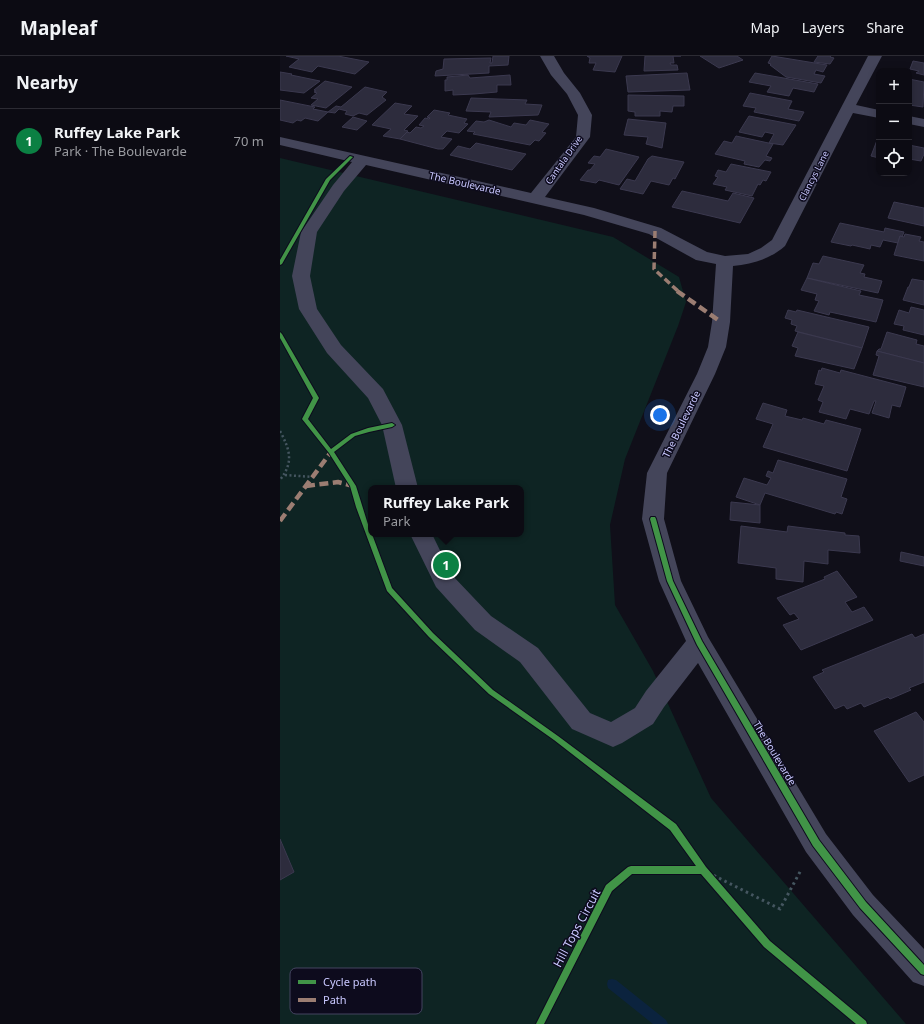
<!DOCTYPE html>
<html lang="en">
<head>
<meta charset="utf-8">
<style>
  body { margin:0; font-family:"Noto Sans",sans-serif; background:#15141c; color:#f1f3f6 }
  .controls { position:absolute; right:12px; top:12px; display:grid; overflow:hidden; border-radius:8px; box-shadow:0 2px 10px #0003 }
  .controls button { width:36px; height:36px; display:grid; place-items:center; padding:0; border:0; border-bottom:1px solid #2c2b33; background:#0c0b13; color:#f1f3f6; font:20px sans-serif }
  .you { position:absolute; left:380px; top:359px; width:14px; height:14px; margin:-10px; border:3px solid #fff; border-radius:50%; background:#1a73e8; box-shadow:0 0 0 6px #1a73e833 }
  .badge { display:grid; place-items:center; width:26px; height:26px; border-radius:50%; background:#0b8043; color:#fff; font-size:13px; font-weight:700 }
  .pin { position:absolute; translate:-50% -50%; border:2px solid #fff; box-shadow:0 1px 4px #0006 }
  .popup { position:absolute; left:88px; top:429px; width:156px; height:52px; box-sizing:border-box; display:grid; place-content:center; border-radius:8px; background:#0c0b13; filter:drop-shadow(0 1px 3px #0005); font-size:13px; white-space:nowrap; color:#9a9ba0 }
  .popup b { font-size:15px; color:#f1f3f6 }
  .popup::after { content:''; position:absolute; left:50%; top:100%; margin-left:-8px; border:8px solid transparent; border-top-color:#0c0b13 }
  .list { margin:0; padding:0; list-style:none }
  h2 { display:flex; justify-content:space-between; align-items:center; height:52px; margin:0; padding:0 16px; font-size:17px }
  h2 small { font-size:13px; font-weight:400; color:#9a9ba0 }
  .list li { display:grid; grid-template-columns:26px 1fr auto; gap:12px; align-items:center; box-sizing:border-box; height:64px; padding:0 16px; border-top:1px solid #2c2b33 }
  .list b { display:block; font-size:15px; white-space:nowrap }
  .list p { margin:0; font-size:13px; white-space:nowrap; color:#9a9ba0 }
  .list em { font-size:13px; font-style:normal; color:#9a9ba0 }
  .icon { flex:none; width:22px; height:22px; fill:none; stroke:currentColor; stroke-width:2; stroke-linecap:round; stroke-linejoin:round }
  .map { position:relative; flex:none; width:644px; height:968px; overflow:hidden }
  header { display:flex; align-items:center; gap:24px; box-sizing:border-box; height:56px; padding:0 20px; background:#0c0b13; border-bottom:1px solid #2c2b33 }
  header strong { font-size:19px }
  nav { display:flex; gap:22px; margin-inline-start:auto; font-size:14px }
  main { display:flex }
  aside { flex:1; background:#0c0b13 }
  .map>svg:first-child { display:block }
</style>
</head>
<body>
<header>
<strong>Mapleaf</strong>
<nav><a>Map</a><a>Layers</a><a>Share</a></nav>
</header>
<main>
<aside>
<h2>Nearby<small></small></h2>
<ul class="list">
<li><span class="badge">1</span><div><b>Ruffey Lake Park</b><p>Park · The Boulevarde</p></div><em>70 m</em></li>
</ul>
</aside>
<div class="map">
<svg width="644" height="968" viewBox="0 0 644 968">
  <rect width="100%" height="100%" fill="#100f19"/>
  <path fill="#0e2423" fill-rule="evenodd" d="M0,102L333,181L399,221L406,246L398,270L345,403L330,469L335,549L373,615L431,742L626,968H0ZM91,432H241V478H91Z"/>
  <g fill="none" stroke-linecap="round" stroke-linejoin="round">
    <polygon fill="#0b233e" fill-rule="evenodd" points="332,923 336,924 386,964 388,968 373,968 328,932 327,928 328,924"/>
  </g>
  <g fill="#2d2c3d" stroke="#3b394f">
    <polygon points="6,0 58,0 89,6 75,18 38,10 32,16 9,11 19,3"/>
    <polygon points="213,0 229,0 228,9 209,10 209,17 155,20 156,15 163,13 164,3 211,2 210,7 212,7"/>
    <polygon points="307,0 342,0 335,16 313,14 316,7 309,7 310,2"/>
    <polygon points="365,0 401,0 393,0 394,7 390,7 391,9 397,9 398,14 364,15"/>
    <polygon points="420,0 457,0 463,4 439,12"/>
    <polygon points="492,0 547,9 543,16 536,14 534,18 545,20 541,27 506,21 490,9 491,8 488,7"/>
    <polygon points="538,0 551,0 550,1 554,2 550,8 534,6"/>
    <polygon points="633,5 644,7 644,19 636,17 639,15 630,13"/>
    <polygon points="0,16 12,18 11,19 40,25 24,37 0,34"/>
    <polygon points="407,17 410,34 348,36 346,20"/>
    <polygon points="475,17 538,28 534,36 513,32 509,40 487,36 491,30 469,26"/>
    <polygon points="188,19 190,22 230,19 231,29 217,29 217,36 194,38 173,39 173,34 165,35 165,24 167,24 167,21"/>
    <polygon points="629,23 644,26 643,51 629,49"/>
    <polygon points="45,25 72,31 46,52 31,49 38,43 31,42 37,37 34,36 36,35 34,34"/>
    <polygon points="85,31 107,36 102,41 106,44 87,59 79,57 73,60 65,58 67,55 59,53 55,57 48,56 56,50 61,51"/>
    <polygon points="470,37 512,45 508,53 524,56 519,65 474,56 476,52 463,50"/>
    <polygon points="348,39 404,40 404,50 393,50 392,56 380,55 380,60 355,60 355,56 348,55"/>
    <polygon points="191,42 247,44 245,48 262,49 259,57 258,59 209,61 211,56 186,55"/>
    <polygon points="0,44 35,51 33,53 48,56 38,65 25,62 21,65 17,64 13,67 0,64"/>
    <polygon points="115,47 132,50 124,58 138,60 124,74 128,75 120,83 103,80 111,73 92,69"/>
    <polygon points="154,54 170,57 168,59 187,63 184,67 188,68 179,77 167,75 161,81 172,83 163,93 158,93 120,83 127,76 130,77 136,71 141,72 144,70 139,69 145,62 149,63 150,62 147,61"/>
    <polygon points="469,60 516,69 503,89 489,87 494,78 485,76 482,81 459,76"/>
    <polygon points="73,61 87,65 77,74 62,71"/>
    <polygon points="348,63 386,67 382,92 366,88 368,81 344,79"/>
    <polygon points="209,64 231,71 234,67 246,69 250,64 269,68 262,76 266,77 259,85 255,84 250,89 193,78 195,76 187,75 196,65 204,66"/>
    <polygon points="599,79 599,102 591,100"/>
    <polygon points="456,80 493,88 486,100 492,102 490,105 485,104 479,111 464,108 465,105 435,98 444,85 452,87"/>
    <polygon points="196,87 246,98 232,114 170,99 178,90 190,93"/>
    <polygon points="629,89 644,92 644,98 641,105 629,103"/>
    <polygon points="326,93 359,101 339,129 319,124 316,127 300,124 308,114 310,114 315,108 308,107 314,100 320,101"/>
    <polygon points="372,100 404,106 395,123 393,122 389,129 371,125 363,138 340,133 347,123 355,125 368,103"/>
    <polygon points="451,108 491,116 486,125 483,124 480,129 478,128 472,140 445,134 447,131 433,128 438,121 435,120 438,114 446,116"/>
    <polygon points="402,135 448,145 453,137 474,142 460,167 392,151"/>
    <polygon points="614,146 644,152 644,170 608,162"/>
    <polygon points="560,167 604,176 605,172 624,176 622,181 620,180 618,187 603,184 600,191 591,189 590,193 572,189 571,190 551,186"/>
    <polygon points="625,178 641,181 639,185 644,186 644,205 614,199 620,180 624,181"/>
    <polygon points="543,200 584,209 580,217 585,218 584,221 602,225 598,237 527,222 533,207 539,208"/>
    <polygon points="527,222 581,235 579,239 603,244 596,266 550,256 549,259 534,255 539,245 535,244 537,238 521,234"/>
    <polygon points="632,223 644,225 644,249 623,244 628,231 629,231"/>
    <polygon points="631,251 644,254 644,279 623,274 624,270 614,268 619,254 629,257"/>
    <polygon points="508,254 516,256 517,254 589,271 582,292 515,275 517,270 511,268 512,264 505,262"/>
    <polygon points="518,276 582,292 574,313 515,300 518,292 512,290"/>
    <polygon points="607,276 637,284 636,288 644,290 644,307 597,295 599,293 601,293"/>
    <polygon points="597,295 644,307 644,331 593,319 599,300 596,299"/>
    <polygon points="542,312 560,317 561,314 626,331 620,351 612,349 609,362 592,357 596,345 594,345 589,358 570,353 566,363 539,356 543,346 538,344 544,330 535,328 539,314 541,315"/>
    <polygon points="483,347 507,354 505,360 522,364 523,362 544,368 546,364 581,373 567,415 483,391 493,368 476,363"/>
    <polygon points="498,404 567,423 561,441 567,443 562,458 556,456 555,458 485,437 480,449 456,441 464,422 487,429 491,422 486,420 488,415 493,417"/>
    <polygon points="451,446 480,449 480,467 450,464"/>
    <polygon points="461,470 507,476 508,470 565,477 565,479 579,480 580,497 548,494 548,508 524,505 523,526 496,523 496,512 458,507"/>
    <polygon points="621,496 644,501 644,510 620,505"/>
    <polygon points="557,515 577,541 565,546 572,556 584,551 593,564 521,594 503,569 519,563 514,557 510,559 497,542 545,523 544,521"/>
    <polygon points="632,578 635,582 644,578 644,626 629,632 631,634 610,643 608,641 584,651 581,647 567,653 564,649 555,653 533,621 544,616 542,614"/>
    <polygon points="636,656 644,666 644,719 629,726 594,675"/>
    <polygon points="0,783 14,816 0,824"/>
  </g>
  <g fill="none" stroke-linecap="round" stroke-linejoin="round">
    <g stroke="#455660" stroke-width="2.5" stroke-dasharray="2 2.5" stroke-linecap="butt">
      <path d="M0,375C10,394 14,406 0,424"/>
      <polyline points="5,419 33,421"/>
    </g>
    <polyline stroke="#455660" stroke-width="3" stroke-dasharray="2.5 3.5" stroke-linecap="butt" points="423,814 500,853 521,814"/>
    <g fill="#44455a" fill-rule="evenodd">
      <path d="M260,0H274L284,17L300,37L312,59L310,81L265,141L314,152L381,172L427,196L445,200L468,198L481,192L492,184L588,0H602L576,49L599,54V62L573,57L505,190C490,203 473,208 453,210L450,266L446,291L435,318L387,417L384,463L401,525L428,581L546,778L593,839L644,893V930L633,926L573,859L526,796L418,607L384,651L373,668L342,687L333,691L292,673L240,606L195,574L156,531L130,478H152L172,519L211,560L258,592L310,657L331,666L355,652L366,635L406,585L379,525L362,463L367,417L417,318L428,291L432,266L436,208L416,204L369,178L304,159L86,109L64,135L37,176L30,220L37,253L61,289L103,333L122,369L138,432H116L102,369L88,342L47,297L19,253L12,220L21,176L53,129L72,106L0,89V81L251,137L296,81L298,59L287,38L271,19Z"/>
      <polygon points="629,60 644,63 644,71 629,68"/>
    </g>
    <polyline stroke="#9b7d72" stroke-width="3.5" stroke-dasharray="7 3.5" stroke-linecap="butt" points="375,175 374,213 399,236"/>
    <g stroke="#9b7d72" stroke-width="4.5" stroke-dasharray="9 4.5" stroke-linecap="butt">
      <polyline points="397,235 441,266"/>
      <polyline points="26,430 58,426 73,430"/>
      <polyline points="0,465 51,396"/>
    </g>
    <defs>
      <g id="cycleway">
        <polygon points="70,100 73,101 50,124 2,208 0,209 0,204 46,123"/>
        <polygon points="0,276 2,278 39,342 28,363 51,393 71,378 88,372 112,367 115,369 112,371 89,376 75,380 54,396 76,430 91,478 92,478 112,532 153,577 213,634 278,680 396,768 426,811 490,885 586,965 587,968 576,968 484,891 421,818 352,818 332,835 264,968 256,968 326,829 348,811 351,810 416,810 390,774 274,684 209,638 149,581 107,535 76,451 70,430 49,397 22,363 33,342 0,282"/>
        <polygon points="371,461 375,461 376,463 393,525 422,585 539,784 586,846 644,909 644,919 641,918 580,852 533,790 417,589 387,525 370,463"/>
      </g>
    </defs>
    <use href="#cycleway" stroke="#0d0b1d" stroke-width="2"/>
    <use href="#cycleway" fill="#419447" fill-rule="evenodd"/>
  </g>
  <g text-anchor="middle" stroke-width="3" stroke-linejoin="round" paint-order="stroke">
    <g font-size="9" fill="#c9c8ff" stroke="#0d0b1d">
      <text transform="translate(284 104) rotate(-55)" y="3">Cantala Drive</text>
      <text transform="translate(534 120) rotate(-63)" y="3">Clancys Lane</text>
    </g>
    <g font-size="10" fill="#c9c8ff" stroke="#0d0b1d">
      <text transform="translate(185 127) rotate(13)" y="4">The Boulevarde</text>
      <text transform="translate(401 368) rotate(-64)" y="4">The Boulevarde</text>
      <text transform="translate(495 697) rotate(59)" y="4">The Boulevarde</text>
    </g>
    <g font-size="12" fill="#c9c8ff" stroke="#0d0b1d">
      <text transform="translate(297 872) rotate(-62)" y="4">Hill Tops Circuit</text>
    </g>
  </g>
  <rect x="10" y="912" width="132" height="46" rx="6" fill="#0d0b1d" stroke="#454461" stroke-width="1"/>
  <rect x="18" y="924" width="18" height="4" fill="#419447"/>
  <rect x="18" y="942" width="18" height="4" fill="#9b7d72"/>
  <g font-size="11" fill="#c9c8ff">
    <text x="43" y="930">Cycle path</text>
    <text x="43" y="948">Path</text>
  </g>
</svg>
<div class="controls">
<button>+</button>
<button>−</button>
<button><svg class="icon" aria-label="locate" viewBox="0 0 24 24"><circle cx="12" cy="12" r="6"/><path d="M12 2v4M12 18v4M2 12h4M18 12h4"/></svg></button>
</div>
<div class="you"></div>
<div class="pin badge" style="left:166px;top:509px">1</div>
<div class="popup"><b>Ruffey Lake Park</b>Park</div>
</div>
</main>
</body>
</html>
